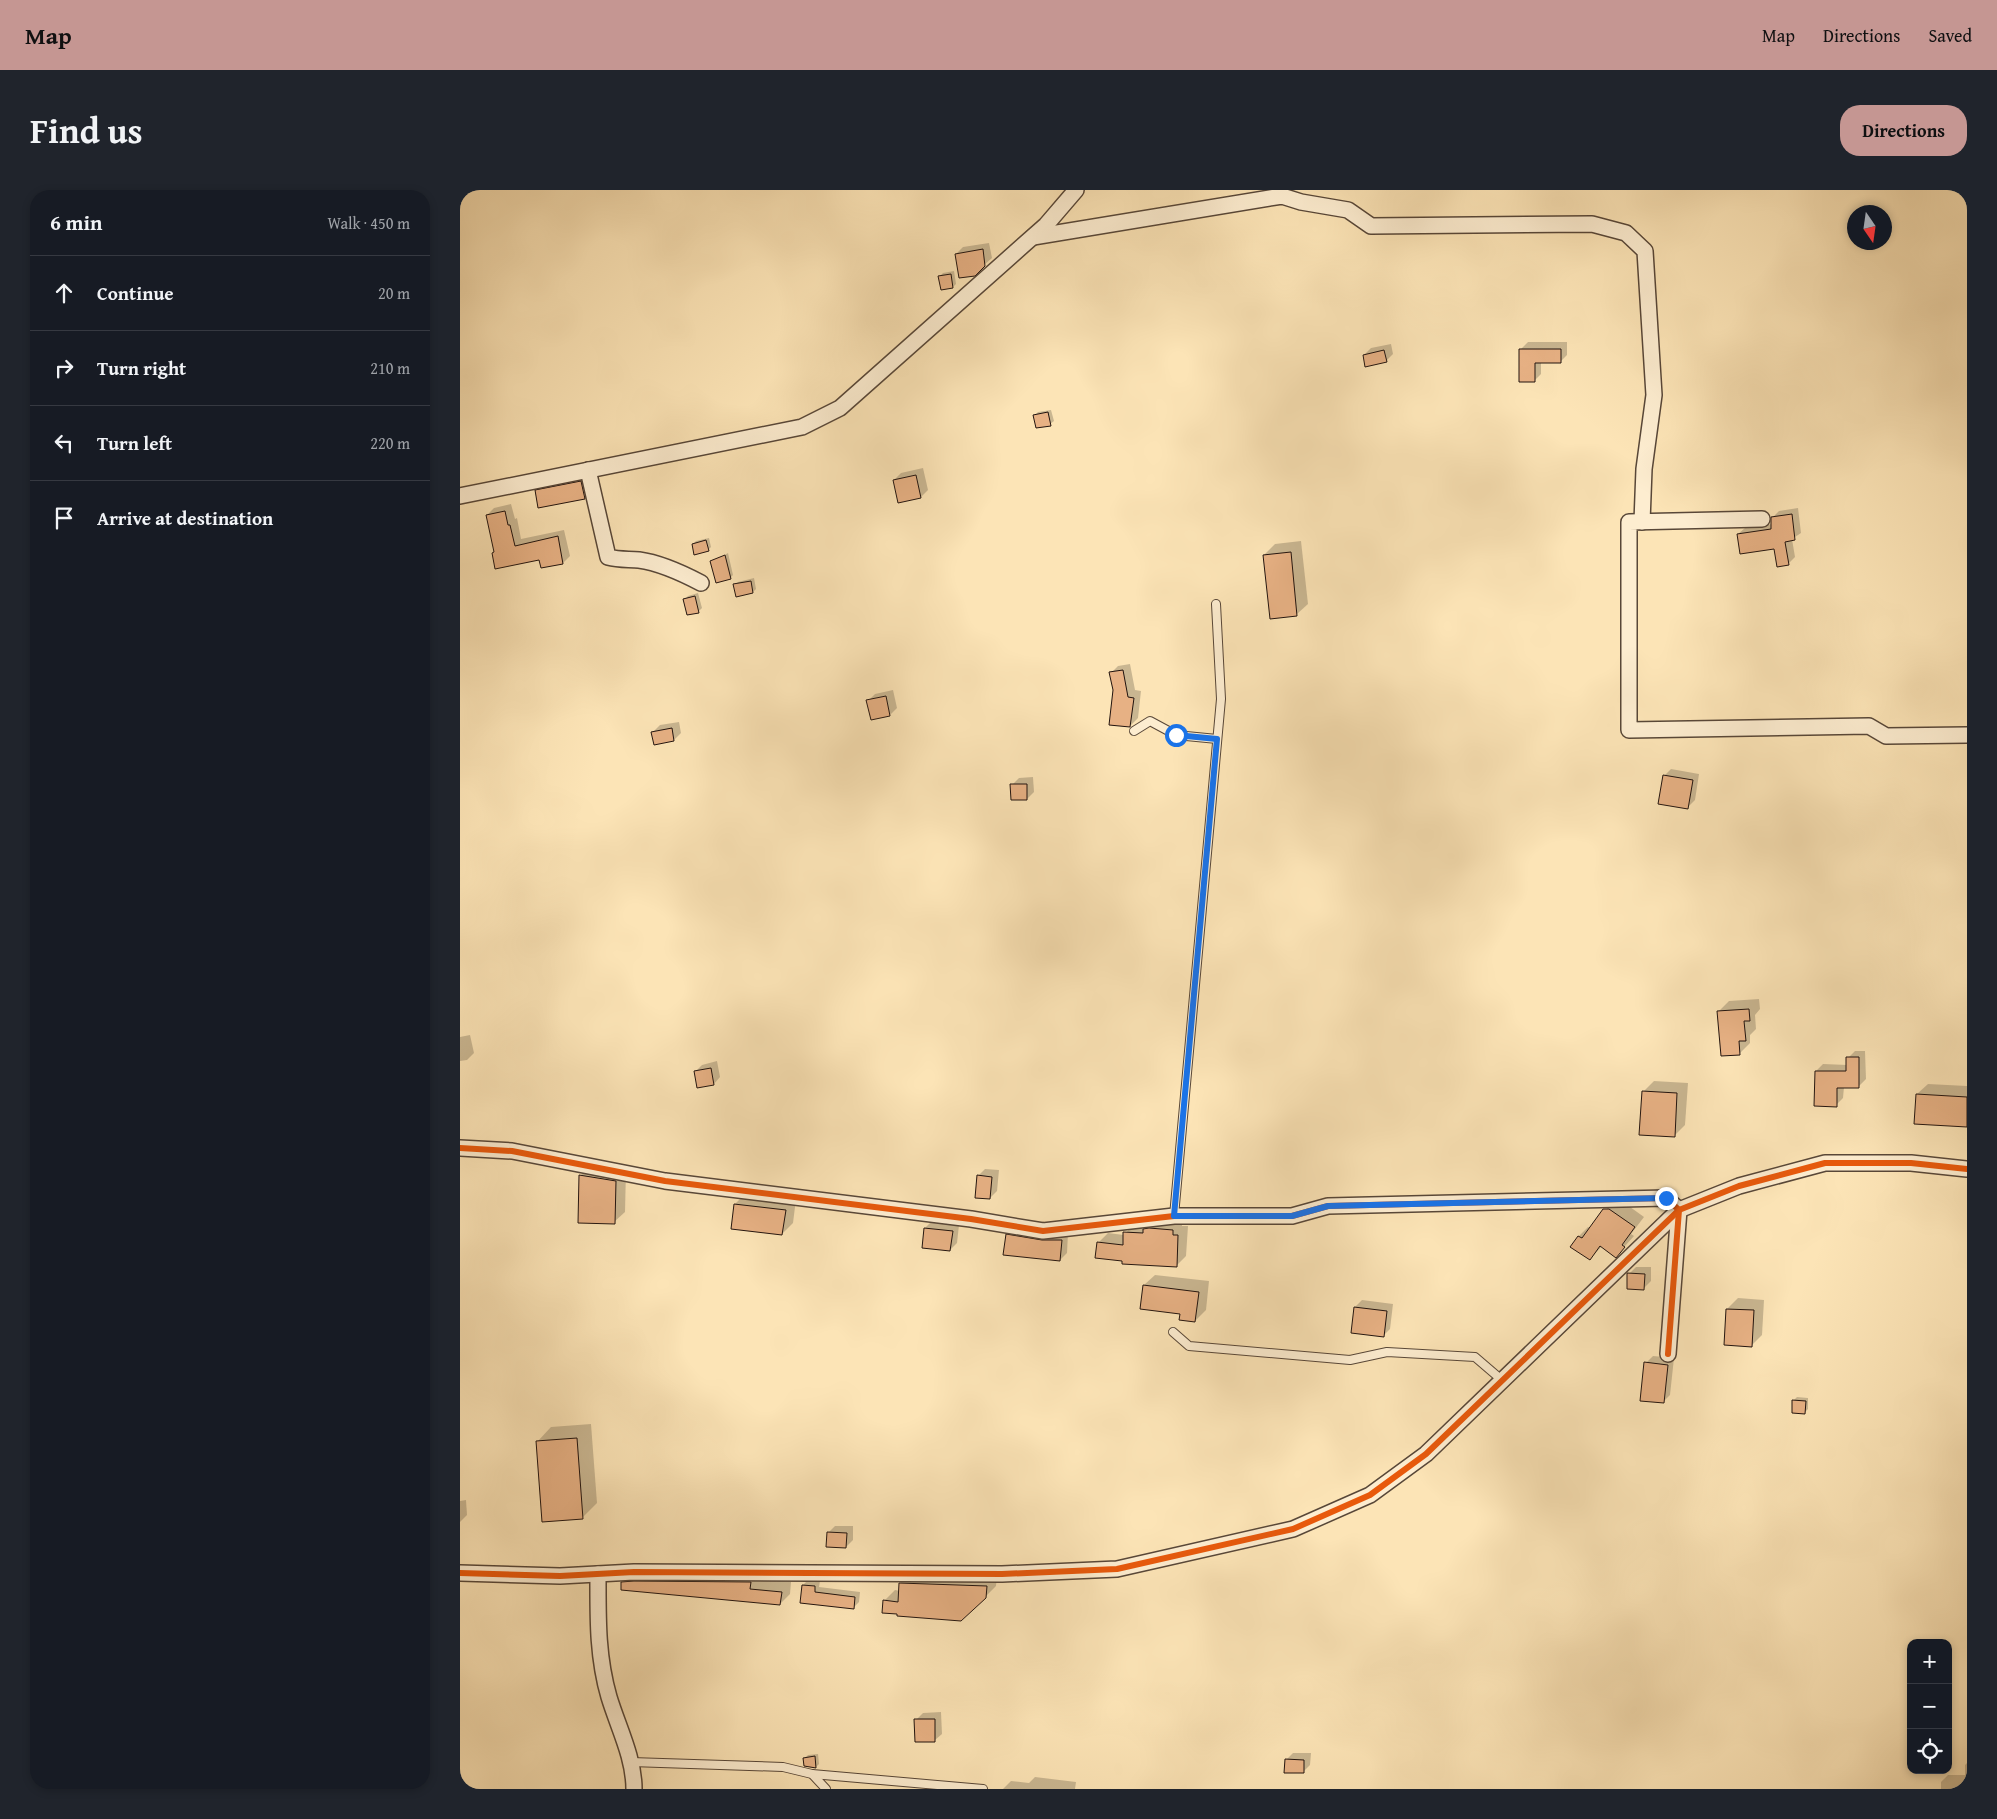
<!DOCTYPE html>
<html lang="en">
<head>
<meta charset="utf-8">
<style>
  body { margin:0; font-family:"Gentium Book Plus",serif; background:#20242c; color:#f1f3f6 }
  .controls { position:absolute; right:15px; bottom:15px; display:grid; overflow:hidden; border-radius:10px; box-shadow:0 2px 8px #0003 }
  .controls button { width:45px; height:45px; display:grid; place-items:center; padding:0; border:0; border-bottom:1px solid #363941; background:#171b24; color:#f1f3f6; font:25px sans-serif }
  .compass { position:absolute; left:1387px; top:15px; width:45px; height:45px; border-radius:50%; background:#171b24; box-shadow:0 2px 8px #0003; rotate:167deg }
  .stop { position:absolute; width:15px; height:15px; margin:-11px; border:4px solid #1a73e8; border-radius:50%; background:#fff }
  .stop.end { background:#1a73e8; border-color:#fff; box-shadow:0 1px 5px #0008 }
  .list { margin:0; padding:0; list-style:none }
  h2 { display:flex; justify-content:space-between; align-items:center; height:65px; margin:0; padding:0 20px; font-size:21px }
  h2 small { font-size:16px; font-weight:400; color:#9ea1a6 }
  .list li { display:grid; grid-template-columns:32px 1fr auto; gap:15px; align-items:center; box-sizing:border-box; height:75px; padding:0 20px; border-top:1px solid #363941 }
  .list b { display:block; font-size:19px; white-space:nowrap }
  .list em { font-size:16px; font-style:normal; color:#9ea1a6 }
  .icon { flex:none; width:28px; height:28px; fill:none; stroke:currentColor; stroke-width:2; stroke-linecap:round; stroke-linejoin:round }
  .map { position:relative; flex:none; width:1507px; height:1599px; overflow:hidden; border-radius:20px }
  header { display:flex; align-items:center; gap:30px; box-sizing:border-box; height:70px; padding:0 25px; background:#c59692; color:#111 }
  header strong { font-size:24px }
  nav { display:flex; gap:28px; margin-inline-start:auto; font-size:18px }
  .intro { display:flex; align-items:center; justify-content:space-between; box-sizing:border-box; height:120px; padding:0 30px }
  h1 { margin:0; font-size:35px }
  .button { padding:12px 22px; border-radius:20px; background:#c59692; color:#111; font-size:18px; font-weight:700 }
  main { display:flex; gap:30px; padding:0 30px }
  aside { flex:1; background:#171b24; border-radius:20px; box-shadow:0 2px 8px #0003 }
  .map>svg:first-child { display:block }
</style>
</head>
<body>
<header>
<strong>Map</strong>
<nav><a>Map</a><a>Directions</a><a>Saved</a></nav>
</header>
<div class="intro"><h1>Find us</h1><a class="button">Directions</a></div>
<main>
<aside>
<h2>6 min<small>Walk · 450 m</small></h2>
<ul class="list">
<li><svg class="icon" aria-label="ahead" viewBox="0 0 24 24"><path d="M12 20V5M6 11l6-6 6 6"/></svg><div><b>Continue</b></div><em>20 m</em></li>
<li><svg class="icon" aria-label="right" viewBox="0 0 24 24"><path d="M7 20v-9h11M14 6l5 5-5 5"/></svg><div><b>Turn right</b></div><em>210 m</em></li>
<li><svg class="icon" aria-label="left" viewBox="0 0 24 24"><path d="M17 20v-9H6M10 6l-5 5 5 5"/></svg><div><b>Turn left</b></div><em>220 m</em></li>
<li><svg class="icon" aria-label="arrive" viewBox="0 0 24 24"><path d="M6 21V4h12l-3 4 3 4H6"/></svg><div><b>Arrive at destination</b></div></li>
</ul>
</aside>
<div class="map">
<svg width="1507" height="1599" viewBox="0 0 1507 1599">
  <rect width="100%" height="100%" fill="#fce4b6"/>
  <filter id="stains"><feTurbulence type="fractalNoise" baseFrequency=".004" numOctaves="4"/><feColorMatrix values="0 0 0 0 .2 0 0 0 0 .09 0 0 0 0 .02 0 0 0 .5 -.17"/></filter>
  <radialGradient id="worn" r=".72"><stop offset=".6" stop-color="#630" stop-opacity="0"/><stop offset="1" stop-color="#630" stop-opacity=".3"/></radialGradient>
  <g fill="#0003">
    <polygon points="529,53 532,68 524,75 496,64 503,57"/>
    <polygon points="494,81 496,94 493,97 480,86 483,83"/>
    <polygon points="1068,152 1107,152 1107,165 1100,172 1081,172 1081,184 1074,191 1061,159"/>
    <polygon points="931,154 933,164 926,171 904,165 911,158"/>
    <polygon points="591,220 594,231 590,234 575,225 578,222"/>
    <polygon points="463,278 468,300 461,307 434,290 441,283"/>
    <polygon points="132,281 135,297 124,308 76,301 87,290"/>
    <polygon points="51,314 55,329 57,328 61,349 104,340 110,366 103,373 35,361 27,325 34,318"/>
    <polygon points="1338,318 1341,343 1332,349 1335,367 1328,374 1315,357 1278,344 1285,338 1312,334 1312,328 1319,321"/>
    <polygon points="249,348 251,357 248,360 233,354 236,351"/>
    <polygon points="841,351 848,414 837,424 811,427 804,365 815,354"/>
    <polygon points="268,363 273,385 270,388 252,372"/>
    <polygon points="294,388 296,399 293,402 275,395 278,392"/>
    <polygon points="238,403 242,418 239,421 225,409 228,406"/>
    <polygon points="670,474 675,500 681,501 678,528 671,535 650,534 654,500 651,483 658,476"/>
    <polygon points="433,500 437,518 430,525 408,511 415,504"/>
    <polygon points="219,532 221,543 214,550 195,553 193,542 200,535"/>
    <polygon points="1211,579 1239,584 1235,610 1228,617 1204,586"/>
    <polygon points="573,587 574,602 567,609 552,595 559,588"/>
    <polygon points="1299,809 1300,819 1295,825 1296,839 1290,845 1290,853 1279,864 1258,822 1269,811"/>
    <polygon points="10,845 14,863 7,870 0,871 0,847"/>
    <polygon points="1395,861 1405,861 1406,889 1399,896 1384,897 1383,908 1376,915 1356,881 1363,874 1388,875 1388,868"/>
    <polygon points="257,871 260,887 254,894 235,882 242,875"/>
    <polygon points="1194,891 1228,893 1225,935 1214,946 1183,902"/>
    <polygon points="1468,894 1507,896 1507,935 1457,904"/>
    <polygon points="131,975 166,980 165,1022 154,1032 120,986"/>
    <polygon points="525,979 539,980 537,1001 530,1008 518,986"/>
    <polygon points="286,1003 336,1009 333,1033 322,1044 275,1014"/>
    <polygon points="1159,1009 1184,1027 1171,1044 1174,1046 1156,1066 1142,1056 1130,1069 1119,1046 1128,1037 1131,1038 1154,1010"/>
    <polygon points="722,1030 722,1036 728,1036 726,1066 716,1076 663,1070 638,1053 648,1043 664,1045 675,1033"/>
    <polygon points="472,1031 499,1035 497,1053 490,1060 465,1038"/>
    <polygon points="554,1038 608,1043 607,1063 600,1070 547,1045"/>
    <polygon points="1176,1077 1191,1077 1191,1091 1184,1098 1169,1084"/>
    <polygon points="695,1085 749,1091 746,1120 735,1131 684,1095"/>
    <polygon points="1278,1108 1304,1110 1302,1145 1291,1156 1267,1119"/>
    <polygon points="902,1110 933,1114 930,1139 923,1146 895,1117"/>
    <polygon points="1193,1166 1214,1168 1210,1205 1203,1212 1186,1173"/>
    <polygon points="1337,1207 1348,1208 1348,1219 1345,1222 1334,1210"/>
    <polygon points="131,1234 137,1313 122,1328 77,1252 91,1237"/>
    <polygon points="6,1310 7,1325 0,1332 0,1311"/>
    <polygon points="375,1336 393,1336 393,1350 386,1357 368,1343"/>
    <polygon points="173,1382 300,1389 331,1392 330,1404 320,1414 162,1393"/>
    <polygon points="451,1383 537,1386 536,1396 525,1407 438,1423 424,1411 435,1400 440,1401 440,1393"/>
    <polygon points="349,1389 360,1391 359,1397 400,1402 399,1412 393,1418 342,1412 343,1395"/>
    <polygon points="481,1522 482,1544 475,1550 456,1530 463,1523"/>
    <polygon points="833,1563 851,1563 850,1575 843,1582 826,1570"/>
    <polygon points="358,1564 359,1574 356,1577 345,1568 348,1565"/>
    <polygon points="1507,1573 1507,1599 1481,1599 1481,1592 1488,1585 1505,1585 1505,1575"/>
    <polygon points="575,1587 616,1592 615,1599 543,1599 551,1591 569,1593"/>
  </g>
  <g fill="#e7b184" stroke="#21130e">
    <polygon points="523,59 525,76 515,86 499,88 495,64"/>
    <polygon points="491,84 493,98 481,100 478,86"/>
    <polygon points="1059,159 1101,159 1101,173 1075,173 1075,192 1059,192"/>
    <polygon points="924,160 927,172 905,177 903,165"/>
    <polygon points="588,222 591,236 576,238 573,225"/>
    <polygon points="456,285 461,308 438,313 433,290"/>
    <polygon points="121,291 125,309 78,318 75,300"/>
    <polygon points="45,321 48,335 50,335 55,356 98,346 103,374 81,378 79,370 35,379 32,363 34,362 26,325"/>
    <polygon points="1332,324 1335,350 1325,352 1329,375 1317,377 1314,359 1280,364 1277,344 1311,339 1311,327"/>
    <polygon points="246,350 249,361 234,365 232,354"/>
    <polygon points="831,362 837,426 810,429 803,365"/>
    <polygon points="265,365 271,389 256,393 250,371"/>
    <polygon points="291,391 293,403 276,407 273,394"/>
    <polygon points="235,406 239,423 227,425 223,409"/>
    <polygon points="663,480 668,507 674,508 670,537 649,535 653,500 649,482"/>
    <polygon points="426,506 430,526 411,530 406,510"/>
    <polygon points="212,538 214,551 194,555 191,542"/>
    <polygon points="1203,585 1233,590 1228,619 1198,614"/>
    <polygon points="550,594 567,594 567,610 551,610"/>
    <polygon points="1289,819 1290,831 1284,831 1286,851 1279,851 1280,865 1261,866 1257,821"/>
    <polygon points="1386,867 1399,867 1399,898 1377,898 1377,917 1354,916 1355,881 1386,881"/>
    <polygon points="251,878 254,895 237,898 234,881"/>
    <polygon points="1182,901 1217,903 1215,947 1179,945"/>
    <polygon points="1456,904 1507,907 1507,937 1454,934"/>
    <polygon points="119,985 156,991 155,1034 118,1033"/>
    <polygon points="517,985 532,987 530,1009 515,1008"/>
    <polygon points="274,1014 326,1020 322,1045 271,1039"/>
    <polygon points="1143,1019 1149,1019 1175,1037 1162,1055 1165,1057 1156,1068 1140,1056 1130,1070 1110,1057 1118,1046 1122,1048"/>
    <polygon points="464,1038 493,1041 490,1061 462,1058"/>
    <polygon points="689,1038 713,1040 713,1045 718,1045 717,1077 662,1074 662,1071 635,1068 637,1052 663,1055 663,1042 683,1043 683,1039"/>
    <polygon points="546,1044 582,1050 602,1050 600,1071 543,1065"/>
    <polygon points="1167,1083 1185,1084 1184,1100 1167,1099"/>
    <polygon points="683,1095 739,1102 735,1132 719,1130 720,1124 680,1119"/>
    <polygon points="894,1117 927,1121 924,1147 891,1143"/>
    <polygon points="1266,1119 1294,1120 1292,1157 1264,1155"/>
    <polygon points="1184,1172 1208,1175 1204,1213 1180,1211"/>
    <polygon points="1332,1210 1346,1211 1345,1224 1332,1223"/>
    <polygon points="117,1248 123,1329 82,1332 76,1251"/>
    <polygon points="367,1342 387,1343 386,1358 366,1357"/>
    <polygon points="174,1391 291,1392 290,1399 322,1402 320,1415 161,1400 161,1392"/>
    <polygon points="439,1393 527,1396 526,1408 501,1431 437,1426 437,1424 422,1423 423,1410 438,1412"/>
    <polygon points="342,1395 355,1396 355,1402 395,1407 394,1419 340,1413"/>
    <polygon points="454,1529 475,1529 475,1552 455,1552"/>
    <polygon points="355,1566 356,1578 344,1576 343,1568"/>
    <polygon points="825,1569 844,1570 844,1583 824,1583"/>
  </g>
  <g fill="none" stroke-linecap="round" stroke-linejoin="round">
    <defs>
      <g id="lane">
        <polyline points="674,541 690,531 716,545 757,549"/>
        <polyline points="714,1026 761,509 756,414"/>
        <polyline points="713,1142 729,1156 890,1170 927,1162 1015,1167 1043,1191"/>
        <polyline points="171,1572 323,1577 352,1584 366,1599"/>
        <polyline points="352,1584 523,1599"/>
      </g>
      <g id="street">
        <polyline points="573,47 822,6 841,12 888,20 911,36 1132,34 1166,43 1185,61 1194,205 1184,279 1182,332"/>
        <path d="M128,280L148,367C159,370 168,369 179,370C201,373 222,383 241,393"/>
        <polyline points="0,306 342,237 380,218 586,35 616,0"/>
        <polyline points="1302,329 1169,332 1169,540 1409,536 1426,546 1507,545"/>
        <polyline points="0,958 52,961 205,991 511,1029 583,1041 714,1026 832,1026 868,1016 1206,1008 1219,1020 1208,1164"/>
        <polyline points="0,1383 100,1386 174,1382 542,1384 657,1379 833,1339 910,1305 966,1264 1219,1020 1279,996 1365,973 1451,973 1507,979"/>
        <path d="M138,1384C138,1426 137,1466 149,1507C158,1537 174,1567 174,1599"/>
      </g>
    </defs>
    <use href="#lane" stroke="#584738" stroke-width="10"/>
    <use href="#street" stroke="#584738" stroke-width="18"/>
    <use href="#lane" stroke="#fdedd0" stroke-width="8"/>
    <use href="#street" stroke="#fdedd0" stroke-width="15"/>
    <defs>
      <g id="cycleway">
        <polyline points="0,958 52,961 205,991 511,1029 583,1041 714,1026 832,1026 868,1016 1206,1008 1219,1020 1208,1164"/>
        <polyline points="0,1383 100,1386 174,1382 542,1384 657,1379 833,1339 910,1305 966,1264 1219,1020 1279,996 1365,973 1451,973 1507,979"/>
      </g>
    </defs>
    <use href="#cycleway" stroke="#fdedd0" stroke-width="9"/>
    <use href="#cycleway" stroke="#e8590c" stroke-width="6"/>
  </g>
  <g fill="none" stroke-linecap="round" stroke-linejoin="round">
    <polyline stroke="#1a73e8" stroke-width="6" points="716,545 757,549 714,1026 832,1026 868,1016 1206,1008"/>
  </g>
  <rect width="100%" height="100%" filter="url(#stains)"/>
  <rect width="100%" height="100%" fill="url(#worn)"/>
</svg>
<div class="controls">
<button>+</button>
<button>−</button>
<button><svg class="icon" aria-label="locate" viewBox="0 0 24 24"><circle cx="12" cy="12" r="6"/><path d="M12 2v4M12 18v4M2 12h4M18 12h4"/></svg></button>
</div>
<svg class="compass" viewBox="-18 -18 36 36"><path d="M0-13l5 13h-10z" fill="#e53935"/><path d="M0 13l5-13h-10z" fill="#9ea1a6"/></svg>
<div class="stop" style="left:716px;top:545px"></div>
<div class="stop end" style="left:1206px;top:1008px"></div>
</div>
</main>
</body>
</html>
